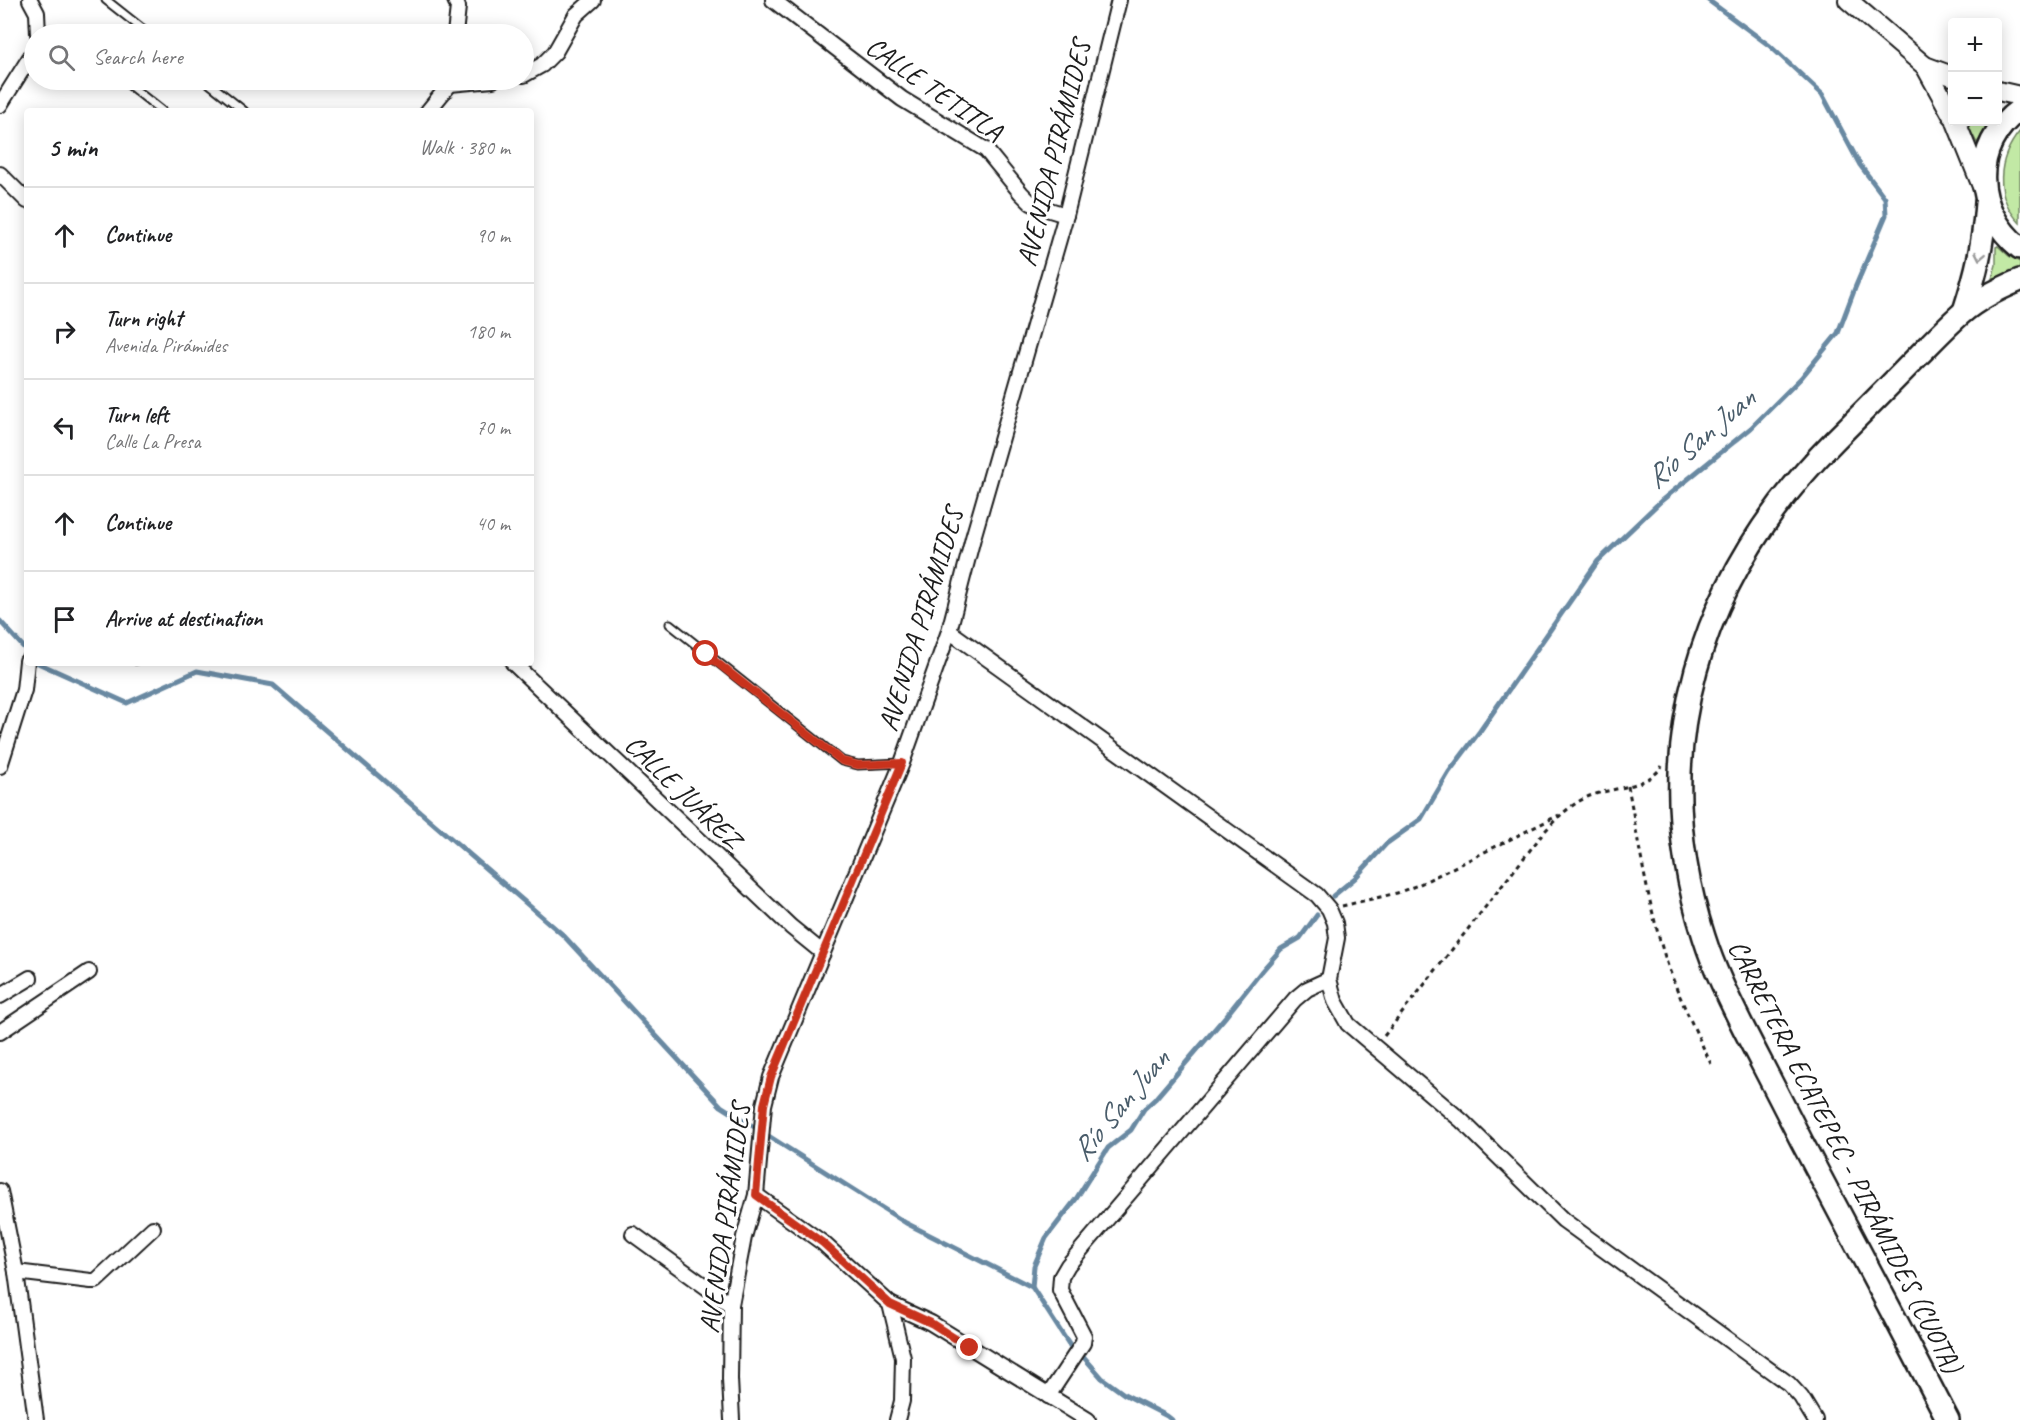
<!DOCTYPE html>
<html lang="en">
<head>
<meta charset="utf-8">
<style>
  body { margin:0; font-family:Caveat,sans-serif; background:#f2f2f2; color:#202124 }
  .controls { position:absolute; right:18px; top:18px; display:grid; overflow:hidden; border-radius:6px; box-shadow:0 3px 15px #0003 }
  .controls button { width:54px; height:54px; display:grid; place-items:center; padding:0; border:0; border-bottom:2px solid #e0e0e0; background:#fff; color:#202124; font:30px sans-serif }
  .stop { position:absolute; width:18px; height:18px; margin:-14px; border:4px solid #c8321e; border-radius:50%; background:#fff }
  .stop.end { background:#c8321e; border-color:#fff; box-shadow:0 2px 6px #0008 }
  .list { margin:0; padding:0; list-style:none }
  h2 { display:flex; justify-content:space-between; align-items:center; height:78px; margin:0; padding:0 24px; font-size:26px }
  h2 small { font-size:20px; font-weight:400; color:#757577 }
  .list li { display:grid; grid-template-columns:39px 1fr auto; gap:18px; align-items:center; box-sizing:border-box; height:96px; padding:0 24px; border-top:2px solid #e0e0e0 }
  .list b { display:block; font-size:22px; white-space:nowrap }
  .list p { margin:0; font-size:20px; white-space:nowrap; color:#757577 }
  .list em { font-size:20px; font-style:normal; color:#757577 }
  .icon { flex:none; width:33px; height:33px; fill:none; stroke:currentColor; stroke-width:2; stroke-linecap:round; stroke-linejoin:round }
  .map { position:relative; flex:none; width:2020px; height:1420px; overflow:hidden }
  .search { position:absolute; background:#fff; box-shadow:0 3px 15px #0003; left:24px; top:24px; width:510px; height:66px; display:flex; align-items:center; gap:15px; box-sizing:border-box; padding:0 21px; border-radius:33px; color:#757577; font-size:22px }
  .panel { position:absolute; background:#fff; box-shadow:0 3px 15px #0003; left:24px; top:108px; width:510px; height:558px; border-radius:6px }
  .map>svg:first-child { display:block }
</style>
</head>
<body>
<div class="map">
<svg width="2020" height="1420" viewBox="0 0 2020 1420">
  <rect width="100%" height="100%" fill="#fff"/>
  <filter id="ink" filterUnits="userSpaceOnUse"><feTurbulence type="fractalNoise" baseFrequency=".0167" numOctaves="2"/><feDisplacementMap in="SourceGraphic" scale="12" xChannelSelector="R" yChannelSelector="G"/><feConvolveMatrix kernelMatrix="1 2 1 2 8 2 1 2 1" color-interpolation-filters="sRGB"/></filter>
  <g filter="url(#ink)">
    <g fill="#c2e9a5" stroke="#6f8260" stroke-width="1.5">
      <polygon points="1966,122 1991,122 1977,143"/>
      <path d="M2020,131V223C1994,196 1997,159 2020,131Z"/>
      <polygon points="1998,246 2009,256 2020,262 2020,268 1991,282 1996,265 1996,247"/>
    </g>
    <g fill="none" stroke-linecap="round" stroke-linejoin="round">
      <g stroke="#6989a2" stroke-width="5">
        <polyline points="0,621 27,651"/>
        <polyline points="38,663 127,703 197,671 273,685 563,935 721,1106 906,1223 1032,1287"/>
        <polyline points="1333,896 1355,878 1386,844 1421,819 1449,772 1480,731 1598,561 1661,501 1751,428 1801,378 1838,333 1855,288 1886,215 1885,198 1860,165 1822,94 1770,46 1708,0"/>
        <polyline points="1072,1349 1032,1287 1034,1266 1046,1238 1076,1199 1108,1148 1131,1130 1144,1109 1155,1099 1226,1016 1261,972 1281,949 1300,938 1317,915"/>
        <polyline points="1082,1355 1102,1378 1124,1394 1167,1416 1172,1420"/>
      </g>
      <defs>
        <g id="service">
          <polyline points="106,0 149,34"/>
          <polyline points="67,33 69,34"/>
          <polyline points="123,80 162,111"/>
          <polyline points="205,80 244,111"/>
          <polyline points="670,624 842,761 858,765 902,763"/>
        </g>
        <g id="minor">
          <polyline points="30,0 37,13 38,34"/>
          <polyline points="773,0 902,99 986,150 1021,193 1031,203 1043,208 1066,215"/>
          <polyline points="455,34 458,7 455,0"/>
          <polyline points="524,75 542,65 555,52 576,15 593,0"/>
          <polyline points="450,84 493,80"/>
          <polyline points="0,105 34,51"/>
          <polyline points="428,111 450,84 451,80"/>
          <polyline points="0,174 27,201"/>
          <polyline points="949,631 1317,895 1329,909 1335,923 1337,938 1329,979 1335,1001 1348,1024 1462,1121 1563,1220 1789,1384 1801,1397 1815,1420"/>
          <polyline points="513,663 791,927 823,953"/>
          <polyline points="0,766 24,690 27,661"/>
          <polyline points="0,996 30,978"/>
          <polyline points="0,1032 89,972"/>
          <polyline points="0,1191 16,1272 36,1420"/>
          <polyline points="756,1195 823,1243 890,1304 903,1358 902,1401 897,1420"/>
          <polyline points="633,1234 731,1305"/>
          <polyline points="16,1272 91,1281 96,1281 153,1228"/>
          <polyline points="890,1304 931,1323 1088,1420"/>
          <polyline points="1048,1396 1083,1343 1084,1336 1060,1290 1061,1277 1068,1265 1295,999 1307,989 1329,979"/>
          <polyline points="732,1420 730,1379 731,1305 744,1237 756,1195 764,1105 771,1077 902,763 949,631 973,538 1066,215 1119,0"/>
        </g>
        <g id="secondary">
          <polyline points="1848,0 1925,66 1952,115"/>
          <polyline points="1925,66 1952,76"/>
          <polyline points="1998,91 2020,96"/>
          <polyline points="1956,122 1983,189"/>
        </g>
        <g id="trunk">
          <path d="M2020,109C1969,146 1974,211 2020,248"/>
          <path d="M1964,311C1977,271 1983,245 1986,203"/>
          <path d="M1948,1420C1900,1327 1851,1234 1802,1142C1783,1104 1763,1066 1744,1029C1729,999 1714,969 1704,937C1644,751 1699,577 1834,441C1863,412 1891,384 1919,355C1933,341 1947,326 1962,313C1978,299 2001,288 2020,280"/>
        </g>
      </defs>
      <use href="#service" stroke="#1c1c1c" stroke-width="11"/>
      <use href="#minor" stroke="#1c1c1c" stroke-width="18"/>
      <use href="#secondary" stroke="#1c1c1c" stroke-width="22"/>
      <use href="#trunk" stroke="#1c1c1c" stroke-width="26"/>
      <g stroke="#1c1c1c" stroke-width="3" stroke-dasharray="4.5 4.5" stroke-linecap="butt">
        <path d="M1628,786C1638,839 1646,893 1661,944C1673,986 1693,1025 1711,1064"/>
        <polyline points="1342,906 1397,893 1418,885 1559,815"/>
        <path d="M1384,1036L1545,831C1557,818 1569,806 1585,798C1608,787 1648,789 1662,766"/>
      </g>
      <use href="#service" stroke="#fff" stroke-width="7"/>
      <use href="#minor" stroke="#fff" stroke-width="14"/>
      <use href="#secondary" stroke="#fff" stroke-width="18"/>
      <use href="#trunk" stroke="#fff" stroke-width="21"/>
    </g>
    <polygon fill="#c79787" stroke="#1c1c1c" stroke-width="1.5" points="133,663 147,663 135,665"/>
    <defs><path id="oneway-chevron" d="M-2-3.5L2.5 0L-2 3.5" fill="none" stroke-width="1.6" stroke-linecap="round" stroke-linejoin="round" transform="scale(1.5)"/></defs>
    <use stroke="#999" href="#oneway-chevron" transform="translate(1980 256) rotate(101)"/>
  </g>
  <g fill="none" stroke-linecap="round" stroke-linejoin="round" filter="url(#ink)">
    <polyline stroke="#c8321e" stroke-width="8" points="706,654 842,761 858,765 902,763 771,1077 764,1105 756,1195 823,1243 890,1304 931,1323 970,1348"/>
  </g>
  <g text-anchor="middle" stroke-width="6" stroke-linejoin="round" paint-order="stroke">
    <g font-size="28" fill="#1c1c1c" stroke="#fff">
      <text transform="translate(935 88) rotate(35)" y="10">CALLE TETITLA</text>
      <text transform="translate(1053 153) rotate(-76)" y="10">AVENIDA PIRÁMIDES</text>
      <text transform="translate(920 619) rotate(-73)" y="10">AVENIDA PIRÁMIDES</text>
      <text transform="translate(684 791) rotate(44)" y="10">CALLE JUÁREZ</text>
      <text transform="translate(1846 1156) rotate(63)" y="10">CARRETERA ECATEPEC - PIRÁMIDES (CUOTA)</text>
      <text transform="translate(724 1218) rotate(-82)" y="10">AVENIDA PIRÁMIDES</text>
    </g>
    <g font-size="30" font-style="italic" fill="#495c6a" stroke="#fff">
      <text transform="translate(1700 438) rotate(-41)" y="10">Río San Juan</text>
      <text transform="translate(1120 1105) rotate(-50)" y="10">Río San Juan</text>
    </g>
  </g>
</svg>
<div class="controls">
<button>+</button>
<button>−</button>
</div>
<div class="stop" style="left:706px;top:654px"></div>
<div class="stop end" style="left:970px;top:1348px"></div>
<div class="search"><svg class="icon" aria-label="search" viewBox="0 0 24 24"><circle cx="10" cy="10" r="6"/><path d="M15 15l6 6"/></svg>Search here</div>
<section class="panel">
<h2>5 min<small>Walk · 380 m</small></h2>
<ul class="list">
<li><svg class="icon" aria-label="ahead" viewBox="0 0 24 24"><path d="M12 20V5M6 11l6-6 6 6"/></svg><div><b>Continue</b></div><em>90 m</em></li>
<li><svg class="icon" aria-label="right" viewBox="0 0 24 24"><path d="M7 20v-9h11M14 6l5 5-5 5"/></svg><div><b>Turn right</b><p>Avenida Pirámides</p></div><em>180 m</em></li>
<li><svg class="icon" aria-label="left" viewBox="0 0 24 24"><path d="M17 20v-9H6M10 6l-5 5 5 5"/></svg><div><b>Turn left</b><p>Calle La Presa</p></div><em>70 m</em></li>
<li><svg class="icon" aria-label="ahead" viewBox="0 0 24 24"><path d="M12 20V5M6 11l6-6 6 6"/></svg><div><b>Continue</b></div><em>40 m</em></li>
<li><svg class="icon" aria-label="arrive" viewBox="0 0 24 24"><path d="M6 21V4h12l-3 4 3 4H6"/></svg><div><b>Arrive at destination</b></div></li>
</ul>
</section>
</div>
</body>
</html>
